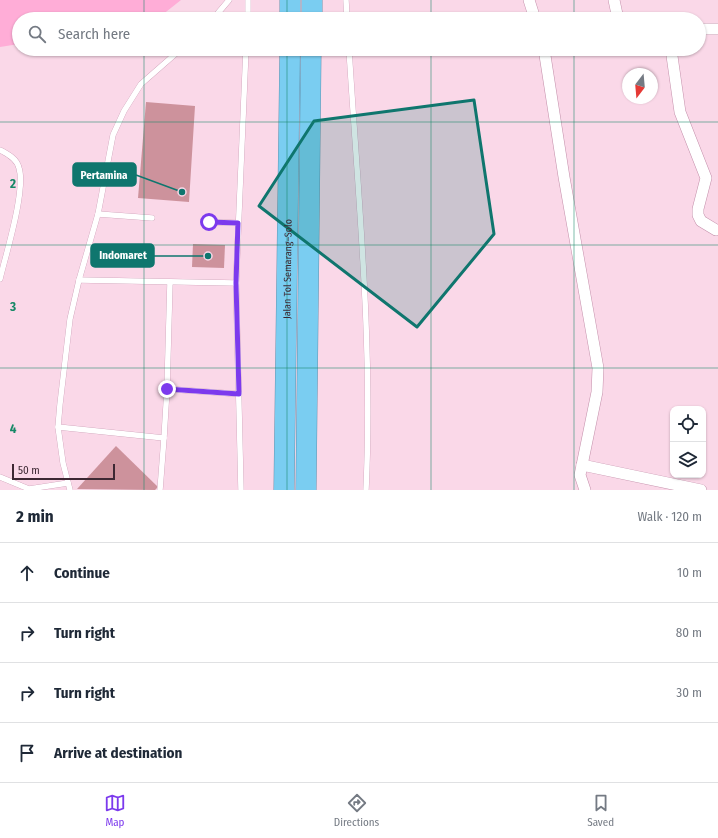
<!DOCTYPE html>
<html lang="en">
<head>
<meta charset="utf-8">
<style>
  body { margin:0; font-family:"Fira Sans Condensed",sans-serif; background:#f2f2f3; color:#1f2937 }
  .controls { position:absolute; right:12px; bottom:12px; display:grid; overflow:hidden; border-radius:8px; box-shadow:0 1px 3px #0004 }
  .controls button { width:36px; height:36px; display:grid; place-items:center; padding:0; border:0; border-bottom:1px solid #e0e1e3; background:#fff; color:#1f2937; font:20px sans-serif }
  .compass { position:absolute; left:622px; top:68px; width:36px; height:36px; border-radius:50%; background:#fff; box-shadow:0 1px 3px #0004; rotate:196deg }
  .scale { position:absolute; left:12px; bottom:10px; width:103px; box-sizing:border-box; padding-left:4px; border:2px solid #3d2833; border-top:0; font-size:11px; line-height:14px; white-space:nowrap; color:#3d2833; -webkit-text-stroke:3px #fad8e8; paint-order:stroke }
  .stop { position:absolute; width:12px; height:12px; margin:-9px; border:3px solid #7c3aed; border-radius:50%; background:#fff }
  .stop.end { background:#7c3aed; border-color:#fff; box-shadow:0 1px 4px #0008 }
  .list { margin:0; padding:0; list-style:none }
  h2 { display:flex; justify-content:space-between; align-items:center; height:52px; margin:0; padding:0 16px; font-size:17px }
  h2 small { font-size:13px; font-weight:400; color:#747a83 }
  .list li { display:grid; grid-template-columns:26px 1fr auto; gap:12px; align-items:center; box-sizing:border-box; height:60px; padding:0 16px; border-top:1px solid #e0e1e3 }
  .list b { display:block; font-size:15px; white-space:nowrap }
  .list em { font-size:13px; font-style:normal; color:#747a83 }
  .icon { flex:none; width:22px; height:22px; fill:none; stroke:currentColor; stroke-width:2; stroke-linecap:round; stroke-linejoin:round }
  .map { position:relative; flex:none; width:718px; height:490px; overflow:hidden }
  .search { position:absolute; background:#fff; box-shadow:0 1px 3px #0004; left:12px; right:12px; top:12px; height:44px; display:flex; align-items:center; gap:10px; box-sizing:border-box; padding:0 14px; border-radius:22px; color:#747a83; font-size:15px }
  .sheet { height:292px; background:#fff }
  nav { display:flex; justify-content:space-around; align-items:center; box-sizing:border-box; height:56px; border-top:1px solid #e0e1e3; background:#fff; font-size:11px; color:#747a83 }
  nav a { display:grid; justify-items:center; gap:2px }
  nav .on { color:#7c3aed }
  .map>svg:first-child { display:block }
</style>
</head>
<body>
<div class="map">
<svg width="718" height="490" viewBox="0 0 718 490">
  <rect width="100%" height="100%" fill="#fad8e8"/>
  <polygon fill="#ffadd7" points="0,0 181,0 157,19 19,19 19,44 0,47"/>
  <g fill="#cd929c">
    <polygon points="146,102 195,106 189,202 138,198"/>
    <polygon points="193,244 225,245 224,268 192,267"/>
    <polygon points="116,446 158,487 155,490 77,489"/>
  </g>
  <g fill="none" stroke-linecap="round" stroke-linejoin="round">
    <defs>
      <g id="lane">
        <polyline points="346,0 347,19"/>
        <polyline points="213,19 229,0"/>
        <polyline points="248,19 248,0"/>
        <path d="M349,49C358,196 373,343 366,490"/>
        <path d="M0,150C8,154 17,159 19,168C26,190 6,254 0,279"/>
        <polyline points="98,214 152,218"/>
        <polyline points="209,222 238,223"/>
        <polyline points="79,280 236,283"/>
        <polyline points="167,389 170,282"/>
        <polyline points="58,427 164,438 160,490"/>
        <polyline points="164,438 167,389 239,394"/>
        <polyline points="0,477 29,489 68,483"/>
        <polyline points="70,490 63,463 58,427 60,404 70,319 79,280 98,214 113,135 124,111 141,84 181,49"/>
        <polyline points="241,490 236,283 246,49"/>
      </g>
      <g id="street">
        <polyline points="529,0 535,19"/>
        <polyline points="614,0 618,19"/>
        <polyline points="699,29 718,29"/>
        <polyline points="544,49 564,177 598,368 597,392 580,475 585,490"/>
        <polyline points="671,49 680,112 706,178 698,209 698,215 701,221 716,230"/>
        <polyline points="582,465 701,490"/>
      </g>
      <g id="highway">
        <polyline points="290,19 290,0"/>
        <polyline points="312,19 312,0"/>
        <path id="s1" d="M284,490L290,49"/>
        <polyline points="306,490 311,49"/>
      </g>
    </defs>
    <use href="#lane" stroke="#c490ab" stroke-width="6"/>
    <use href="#street" stroke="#c490ab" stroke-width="12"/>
    <use href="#highway" stroke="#6593ae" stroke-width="21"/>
    <use href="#lane" stroke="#fff" stroke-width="5.5"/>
    <use href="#street" stroke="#fff" stroke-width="11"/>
    <use href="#highway" stroke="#7acdf1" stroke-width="20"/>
  </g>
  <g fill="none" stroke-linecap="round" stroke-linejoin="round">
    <polyline stroke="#7c3aed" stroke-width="5" points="167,389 239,394 236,283 238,223 209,222"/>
  </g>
  <path fill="#0f766e" fill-opacity="0.2" stroke="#0f766e" stroke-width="3" stroke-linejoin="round" d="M474,100L494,234L417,327L259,206L314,121Z"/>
  <path fill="none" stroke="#178867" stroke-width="1" stroke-opacity="0.55" d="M144,0V19M287,0V19M431,0V19M574,0V19M144,49V490M287,49V490M431,49V490M574,49V490M0,122H718M0,245H718M0,368H718"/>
  <g text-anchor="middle" stroke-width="4" stroke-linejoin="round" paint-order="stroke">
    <g font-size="10" fill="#3d2833" stroke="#fad8e8">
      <text dy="4" stroke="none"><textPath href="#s1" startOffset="221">Jalan Tol Semarang–Solo</textPath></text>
    </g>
  </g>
  <g font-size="13" text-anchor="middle" font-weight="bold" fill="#178867" stroke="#fad8e8" stroke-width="4" stroke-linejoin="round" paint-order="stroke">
    <text x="13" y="188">2</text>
    <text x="13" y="311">3</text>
    <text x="13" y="433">4</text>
  </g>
  <path fill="none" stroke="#0f766e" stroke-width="1.5" d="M182 192L136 175M208 256L154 256"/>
  <g fill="#0f766e" stroke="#fad8e8" stroke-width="1.5">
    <circle cx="182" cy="192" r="4"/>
    <circle cx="208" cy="256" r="4"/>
  </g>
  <g fill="#0f766e" stroke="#0f766e" stroke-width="1.5">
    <rect x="73" y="163" width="63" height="23" rx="4"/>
    <rect x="91" y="244" width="63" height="23" rx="4"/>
  </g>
  <g font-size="11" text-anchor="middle" font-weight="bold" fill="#fff">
    <text x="104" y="179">Pertamina</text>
    <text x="123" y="259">Indomaret</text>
  </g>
</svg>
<div class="controls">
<button><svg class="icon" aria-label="locate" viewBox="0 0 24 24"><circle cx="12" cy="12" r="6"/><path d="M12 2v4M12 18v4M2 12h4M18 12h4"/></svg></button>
<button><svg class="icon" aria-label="layers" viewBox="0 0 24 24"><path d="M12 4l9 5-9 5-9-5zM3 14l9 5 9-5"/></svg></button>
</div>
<svg class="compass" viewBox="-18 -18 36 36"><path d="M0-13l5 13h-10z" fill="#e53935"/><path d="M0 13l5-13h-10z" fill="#747a83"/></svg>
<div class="scale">50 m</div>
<div class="stop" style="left:209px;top:222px"></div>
<div class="stop end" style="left:167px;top:389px"></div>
<div class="search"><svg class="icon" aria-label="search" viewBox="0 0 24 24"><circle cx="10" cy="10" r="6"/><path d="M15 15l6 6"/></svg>Search here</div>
</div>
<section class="sheet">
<h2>2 min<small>Walk · 120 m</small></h2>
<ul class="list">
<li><svg class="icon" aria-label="ahead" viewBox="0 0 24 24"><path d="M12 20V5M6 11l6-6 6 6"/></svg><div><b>Continue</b></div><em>10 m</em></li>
<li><svg class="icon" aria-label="right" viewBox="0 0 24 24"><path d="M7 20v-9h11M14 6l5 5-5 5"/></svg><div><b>Turn right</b></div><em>80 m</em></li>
<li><svg class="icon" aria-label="right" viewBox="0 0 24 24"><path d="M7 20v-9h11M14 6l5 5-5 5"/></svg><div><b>Turn right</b></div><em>30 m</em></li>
<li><svg class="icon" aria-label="arrive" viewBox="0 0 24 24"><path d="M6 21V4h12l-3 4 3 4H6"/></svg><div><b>Arrive at destination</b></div></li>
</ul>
</section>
<nav>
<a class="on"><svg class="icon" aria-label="map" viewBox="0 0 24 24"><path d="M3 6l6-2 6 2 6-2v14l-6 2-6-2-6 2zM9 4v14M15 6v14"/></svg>Map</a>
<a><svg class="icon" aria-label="directions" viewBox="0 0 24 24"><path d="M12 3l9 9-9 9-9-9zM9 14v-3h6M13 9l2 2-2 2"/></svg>Directions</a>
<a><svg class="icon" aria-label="saved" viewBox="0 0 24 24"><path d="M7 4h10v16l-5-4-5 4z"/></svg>Saved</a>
</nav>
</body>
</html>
